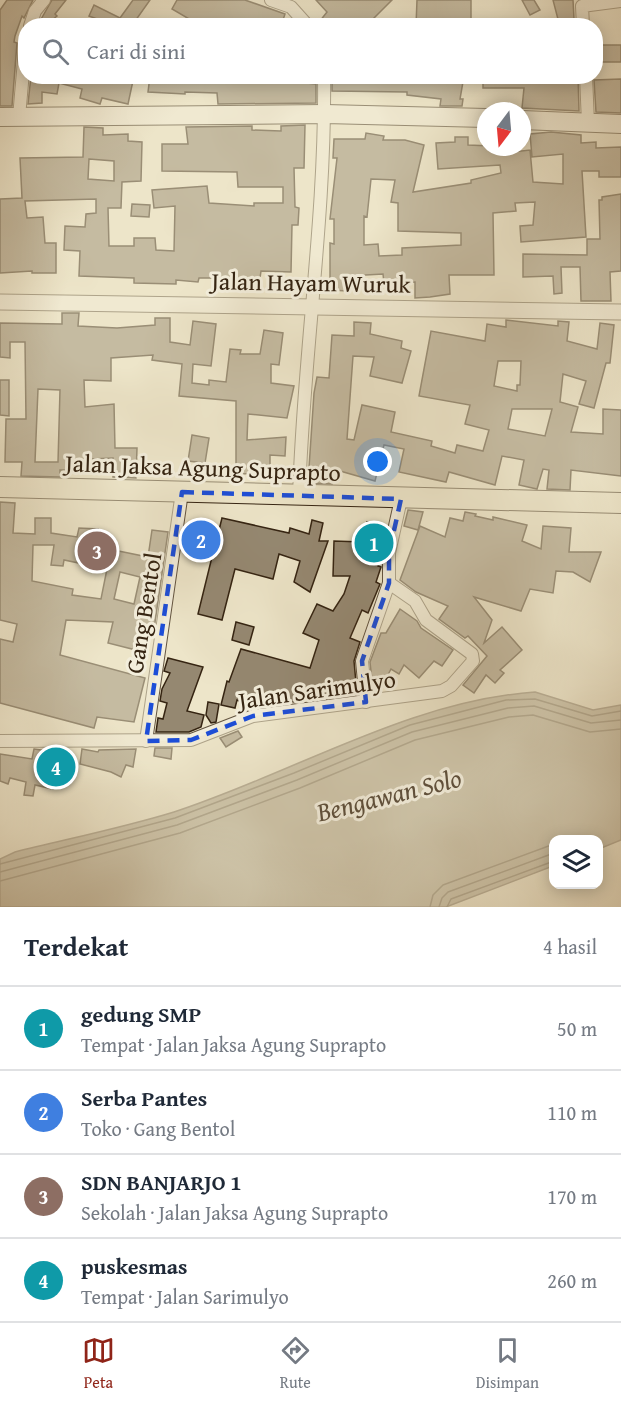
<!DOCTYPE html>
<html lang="id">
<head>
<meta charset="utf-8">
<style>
  body { margin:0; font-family:"Gentium Book Plus",serif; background:#f6f6f7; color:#1f2937 }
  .controls { position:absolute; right:18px; bottom:18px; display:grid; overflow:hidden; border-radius:12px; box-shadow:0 3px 15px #0003 }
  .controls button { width:54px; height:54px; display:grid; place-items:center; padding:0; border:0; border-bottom:2px solid #e0e1e3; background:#fff; color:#1f2937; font:30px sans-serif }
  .compass { position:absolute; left:477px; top:102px; width:54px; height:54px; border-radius:50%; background:#fff; box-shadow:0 3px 15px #0003; rotate:196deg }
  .you { position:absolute; left:378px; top:462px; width:21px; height:21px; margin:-15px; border:4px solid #fff; border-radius:50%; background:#1a73e8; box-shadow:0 0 0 9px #1a73e833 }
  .badge { display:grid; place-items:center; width:39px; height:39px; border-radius:50%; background:#8f2418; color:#fff; font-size:20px; font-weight:700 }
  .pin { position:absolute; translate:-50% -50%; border:3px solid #fff; box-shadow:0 2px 6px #0006 }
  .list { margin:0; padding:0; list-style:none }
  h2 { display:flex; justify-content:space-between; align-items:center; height:78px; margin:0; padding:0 24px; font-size:26px }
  h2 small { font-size:20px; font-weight:400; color:#747a83 }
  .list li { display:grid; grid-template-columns:39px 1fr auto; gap:18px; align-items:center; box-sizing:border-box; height:84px; padding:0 24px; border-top:2px solid #e0e1e3 }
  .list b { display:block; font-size:22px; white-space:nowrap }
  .list p { margin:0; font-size:20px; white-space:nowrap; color:#747a83 }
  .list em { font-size:20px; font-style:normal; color:#747a83 }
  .icon { flex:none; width:33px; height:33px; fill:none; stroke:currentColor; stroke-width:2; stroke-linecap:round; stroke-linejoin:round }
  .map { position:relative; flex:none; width:621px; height:907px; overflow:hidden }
  .search { position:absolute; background:#fff; box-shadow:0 3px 15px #0003; left:18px; right:18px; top:18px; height:66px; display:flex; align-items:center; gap:15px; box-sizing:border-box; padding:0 21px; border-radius:24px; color:#747a83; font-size:22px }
  .sheet { height:414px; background:#fff }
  nav { display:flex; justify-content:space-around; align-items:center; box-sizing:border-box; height:84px; border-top:2px solid #e0e1e3; background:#fff; font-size:16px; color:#747a83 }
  nav a { display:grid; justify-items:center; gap:3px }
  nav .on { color:#8f2418 }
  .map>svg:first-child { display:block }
</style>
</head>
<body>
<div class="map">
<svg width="621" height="907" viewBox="0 0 621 907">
  <rect width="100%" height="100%" fill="#ede5c9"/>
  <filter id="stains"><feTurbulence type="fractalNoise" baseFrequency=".00333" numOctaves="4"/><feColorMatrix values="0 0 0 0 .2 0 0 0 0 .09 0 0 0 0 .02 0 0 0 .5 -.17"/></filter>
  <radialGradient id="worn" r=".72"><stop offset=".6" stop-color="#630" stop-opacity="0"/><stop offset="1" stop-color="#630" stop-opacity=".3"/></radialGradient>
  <path fill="#aea38b" stroke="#7e705b" stroke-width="1.5" d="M535,692L593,710L621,705V840L599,849L598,840H554L553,866L446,907H0V859L15,852C67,839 122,828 174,812C294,773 408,701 535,692Z"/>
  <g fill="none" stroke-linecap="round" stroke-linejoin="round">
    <g stroke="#72644e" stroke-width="1.5">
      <polyline points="0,864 175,818 294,773 410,725 506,700 535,699 592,716 621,711"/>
      <polyline points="0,872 177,825 297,780 412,732 508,708 534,706 591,723 621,720"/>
      <polyline points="0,881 180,833 300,788 415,740 509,717 533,715 590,732 621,729"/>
      <polyline points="430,907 433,895 443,885 554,844"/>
      <polyline points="439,907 442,898 448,892 554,853"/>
      <polyline points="447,907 451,899 554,861"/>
    </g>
  </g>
  <g fill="#958871" stroke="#352412" stroke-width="1.5" fill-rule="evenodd">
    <polygon points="7,0 33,0 24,18 22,16 15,36 14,42 17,43 12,106 0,106 0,10"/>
    <polygon points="52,0 66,0 55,14 57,16 45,26 40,21"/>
    <polygon points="133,0 150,0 133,24 137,26 95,26 97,19 89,16 94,5 120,18"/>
    <polygon points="177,0 245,0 285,14 281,26 201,26 172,9"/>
    <polygon points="316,0 392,0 366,26 316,26 327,12"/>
    <polygon points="417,0 471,0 471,26 416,26"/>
    <polygon points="522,0 534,0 540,10 530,15"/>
    <polygon points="553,0 573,0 574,19 559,23"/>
    <rect x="599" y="45" width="22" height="17"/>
    <polygon points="31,76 134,76 128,104 102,98 100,104 80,98 82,89 59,83 57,94 42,92 42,103 28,104"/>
    <polygon points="150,76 307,76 307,83 316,84 316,103 218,104 217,93 185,92 185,94 148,92"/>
    <polygon points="332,76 464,76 460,99 463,99 462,106 440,106 441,99 407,95 407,92 332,91"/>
    <polygon points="483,76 537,81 538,76 578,76 579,111 522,108 524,88 483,88"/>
    <polygon points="621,79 621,113 596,112 594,80"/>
    <path d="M305,125L304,168H294L295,207L299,208L298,225H292L291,272L261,271L260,278H199L198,282L176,280V284L134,283V278L79,276L80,251L64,250L65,226L85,227L86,214L96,213V199L25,201L27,218L43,217L45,243H56V273H32V271L0,273V199L22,198L20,158L83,157L84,127L103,128V135L128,134V141L142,142L141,181L122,182L121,208H108L109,246H134V238H155L156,250L174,251L175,206L154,208L152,190L207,186L209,203L254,206V203H283V187H238L237,172L162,171V144H188L186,127L252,126V130L281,131V126ZM89,159L114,161V181L88,179Z"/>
    <path d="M551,132L581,135V143L596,142V148L621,147V177H599V171H582L586,237L521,242L520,226L533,225L535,202L515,203L516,211L493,213L494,275H449L450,294L430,297L415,298V282L384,283L383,274L348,276L347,291L330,290V243L334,244V219H330L337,158H333L334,139H365L366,133L384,136L383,140H405L424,145L413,192L471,183V180L501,173L500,165L438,169L436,143L455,142V137H468V145L513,147V152L530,150L533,182L563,184V154L532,157L530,134ZM371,179L395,180L391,202L398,203V231L461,233V245L402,248V255L379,256L378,244L364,245V216L367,217Z"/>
    <polygon points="621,194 621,271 610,272 611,301 581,301 580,267 561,267 562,293 554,294 553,276 523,277 523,254 587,255 587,239 600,239 599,200 602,200 602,197"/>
    <polygon points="132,204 150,205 149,217 131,216"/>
    <path d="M62,313H79L78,326L117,328L155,325V318H170V342L190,345L193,321L216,324L211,366L193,364L192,383L209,385V380L226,382L230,349L241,350L240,354H260L264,330L283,333L279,365L271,364V383L294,386L287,418L248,414L247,440L286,437L285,456L270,455V473L236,474V401L179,396L182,364L152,360L153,355L111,358V381L84,380L85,407L114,404L115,448H137L136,478L113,477V458L91,459V464H80V470H60V477L21,476L22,462H5L6,419H26L25,342H10V358L0,357V323L62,324ZM38,389L60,390L58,462H35Z"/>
    <path d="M506,320L558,326V321L569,322L567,341L597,349L600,323L614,325L610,363H606L594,408L579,404L586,381L563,374L560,402L578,407L571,432L603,434V409L621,410V476L571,470L570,490L547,489L549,470L543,469L537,489L519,485L524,460L502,456L495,485L449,472L446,482L399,472L404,449L384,445L375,481L333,469L332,484L308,483L314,393L317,377L329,378L332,335L354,336V322L371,323L370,334L402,341L401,348L411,351L402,383L370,376L374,357L353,356L347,439L354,440L362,405L395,412L391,432L432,441L431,446L455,453L457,445L483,451L489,430L465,424L470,405L419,396L431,331L485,341L487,324L506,327ZM498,361H521L520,385H517V391L494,386ZM512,409H552L545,436L508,429Z"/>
    <polygon points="0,380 9,380 9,416 0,415"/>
    <polygon points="192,435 209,438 205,463 188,461"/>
    <path d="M0,502L15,503L13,533L35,534V518H51V533L77,537L79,528L98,529L94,546L148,557L152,530L168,532L154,629L142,626L136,650L108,643L113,622L66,620L60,655L145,678L134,722L97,717L94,728L0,703V639L13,642L17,624L0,620ZM33,545H54L51,565L63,566L64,560L107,569L101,599L72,595L73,589L32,581ZM120,572L140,577L134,604L114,599Z"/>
    <polygon points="408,510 423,512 418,530 404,526"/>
    <polygon points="465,512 476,514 475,516 493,520 493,517 527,525 522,541 541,549 543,526 571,528 569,552 601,552 590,582 573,572 556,571 553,593 530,589 521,611 474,597 492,620 484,643 502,627 522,650 500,670 504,673 495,683 486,675 474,693 463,685 487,656 468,636 465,638 439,619 448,606 416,592 400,580 420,526 445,537 450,518 463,521"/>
    <polygon points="222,518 289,533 290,528 309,534 312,520 323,523 319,541 328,541 310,592 294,582 300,561 279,554 273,579 235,569 222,620 198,614 212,557 186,551 194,523 219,530"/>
    <polygon points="367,522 386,527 378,566 381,567 376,582 380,584 368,613 362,610 350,638 360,642 354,661 357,694 323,698 298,689 294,702 256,698 252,706 237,700 235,708 221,705 227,681 229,682 241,649 310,668 319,640 303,633 317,604 333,611 344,594 350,576 333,576 334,541 362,542"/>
    <polygon points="400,609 417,621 421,628 453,650 442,666 434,661 419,678 404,665 399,674 391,669 382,686 372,680 370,662 381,633 386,633"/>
    <polygon points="236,622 254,627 249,645 232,640"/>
    <polygon points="168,658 203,667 187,711 204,715 201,727 189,732 156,732 158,718 163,719 167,703 160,701 162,689 170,673 164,671"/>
    <polygon points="208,702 219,704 216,722 211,723 206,715"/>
    <polygon points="238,731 242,737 226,747 220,738"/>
    <polygon points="155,748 172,748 171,759 154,756"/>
    <polygon points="34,749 49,751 48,753 66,760 61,776 56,775 53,789 35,785 33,796 24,795 26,782 10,778 8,784 0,781 0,754 32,759"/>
    <polygon points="82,749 98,752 99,750 136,749 133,767 126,765 121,777 111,772 80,764"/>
  </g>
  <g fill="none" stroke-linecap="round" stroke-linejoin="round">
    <defs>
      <g id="minor">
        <polyline points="271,0 291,7 308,26"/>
        <polyline points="30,26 35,11 44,0"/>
        <polyline points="583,26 582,6 621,1"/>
        <polyline points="586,76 588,123"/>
        <polyline points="19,117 26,38"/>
        <path d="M299,497C303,357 326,217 324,76"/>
        <polyline points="366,702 362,661 389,583 389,553 401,499"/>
        <polyline points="0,741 191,740 253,716 442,691 451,686 473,661 472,654 426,620 415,601 389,583"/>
        <polyline points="146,741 182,492"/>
      </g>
      <polyline id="tertiary" points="0,302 621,312"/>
      <g id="secondary">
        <polyline points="0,117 325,114 486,118"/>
        <polyline points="522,120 621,124"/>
      </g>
      <polyline id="primary" points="0,487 621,503"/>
    </defs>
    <use href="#minor" stroke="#635440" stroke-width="14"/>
    <use href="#tertiary" stroke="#635440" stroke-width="17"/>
    <use href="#secondary" stroke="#352412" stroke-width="20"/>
    <use href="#primary" stroke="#352412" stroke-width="22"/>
    <use href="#minor" stroke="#f3eedc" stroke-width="12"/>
    <use href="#tertiary" stroke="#f3eedc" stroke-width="15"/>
    <use href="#secondary" stroke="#f3eedc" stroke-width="18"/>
    <use href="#primary" stroke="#ede5c9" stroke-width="20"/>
  </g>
  <path d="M0 0H621V907H0ZM182,492L401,499L389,553V583L362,661L366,702L253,716L191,740L146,741Z" fill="#ede5c9" fill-opacity=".55" fill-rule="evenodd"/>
  <path fill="none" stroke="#1d4ed8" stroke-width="4.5" stroke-dasharray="12 8" stroke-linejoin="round" d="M182,492L401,499L389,553V583L362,661L366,702L253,716L191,740L146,741Z"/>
  <g text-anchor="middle" stroke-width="6" stroke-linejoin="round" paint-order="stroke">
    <g font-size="24" fill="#352412" stroke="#f3eedc">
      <text transform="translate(311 283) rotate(1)" y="8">Jalan Hayam Wuruk</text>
      <text transform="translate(203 468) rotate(2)" y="8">Jalan Jaksa Agung Suprapto</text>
      <text transform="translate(144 613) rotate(-81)" y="8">Gang Bentol</text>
      <text transform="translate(317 690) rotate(-8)" y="8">Jalan Sarimulyo</text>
    </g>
    <g font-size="26" font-style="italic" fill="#5f503c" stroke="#f3eedc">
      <text transform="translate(389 795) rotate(-14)" y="9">Bengawan Solo</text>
    </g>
  </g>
  <rect width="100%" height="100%" filter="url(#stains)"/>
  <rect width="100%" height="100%" fill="url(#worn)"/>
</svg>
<div class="controls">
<button><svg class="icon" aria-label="layers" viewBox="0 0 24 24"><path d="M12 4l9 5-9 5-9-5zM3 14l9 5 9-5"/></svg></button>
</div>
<svg class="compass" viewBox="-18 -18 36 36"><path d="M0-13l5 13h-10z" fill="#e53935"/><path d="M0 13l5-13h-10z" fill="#747a83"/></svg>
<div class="you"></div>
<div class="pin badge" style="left:374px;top:543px;background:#0f9aa8">1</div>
<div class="pin badge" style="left:201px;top:540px;background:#3f7fe0">2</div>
<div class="pin badge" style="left:97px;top:551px;background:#8d6e63">3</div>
<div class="pin badge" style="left:56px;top:767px;background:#0f9aa8">4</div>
<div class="search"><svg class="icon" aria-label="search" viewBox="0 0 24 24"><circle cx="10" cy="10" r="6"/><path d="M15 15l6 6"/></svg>Cari di sini</div>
</div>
<section class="sheet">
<h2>Terdekat<small>4 hasil</small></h2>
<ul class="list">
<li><span class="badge" style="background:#0f9aa8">1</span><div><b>gedung SMP</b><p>Tempat · Jalan Jaksa Agung Suprapto</p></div><em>50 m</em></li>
<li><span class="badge" style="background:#3f7fe0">2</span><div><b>Serba Pantes</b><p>Toko · Gang Bentol</p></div><em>110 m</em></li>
<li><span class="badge" style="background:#8d6e63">3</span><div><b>SDN BANJARJO 1</b><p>Sekolah · Jalan Jaksa Agung Suprapto</p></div><em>170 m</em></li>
<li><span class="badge" style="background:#0f9aa8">4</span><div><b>puskesmas</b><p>Tempat · Jalan Sarimulyo</p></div><em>260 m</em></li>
</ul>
</section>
<nav>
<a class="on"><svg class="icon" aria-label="map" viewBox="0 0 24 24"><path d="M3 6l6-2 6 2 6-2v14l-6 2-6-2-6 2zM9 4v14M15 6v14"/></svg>Peta</a>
<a><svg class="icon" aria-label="directions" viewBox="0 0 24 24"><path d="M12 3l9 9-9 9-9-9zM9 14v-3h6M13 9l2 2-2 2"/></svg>Rute</a>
<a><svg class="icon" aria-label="saved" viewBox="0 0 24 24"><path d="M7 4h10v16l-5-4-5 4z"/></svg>Disimpan</a>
</nav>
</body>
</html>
